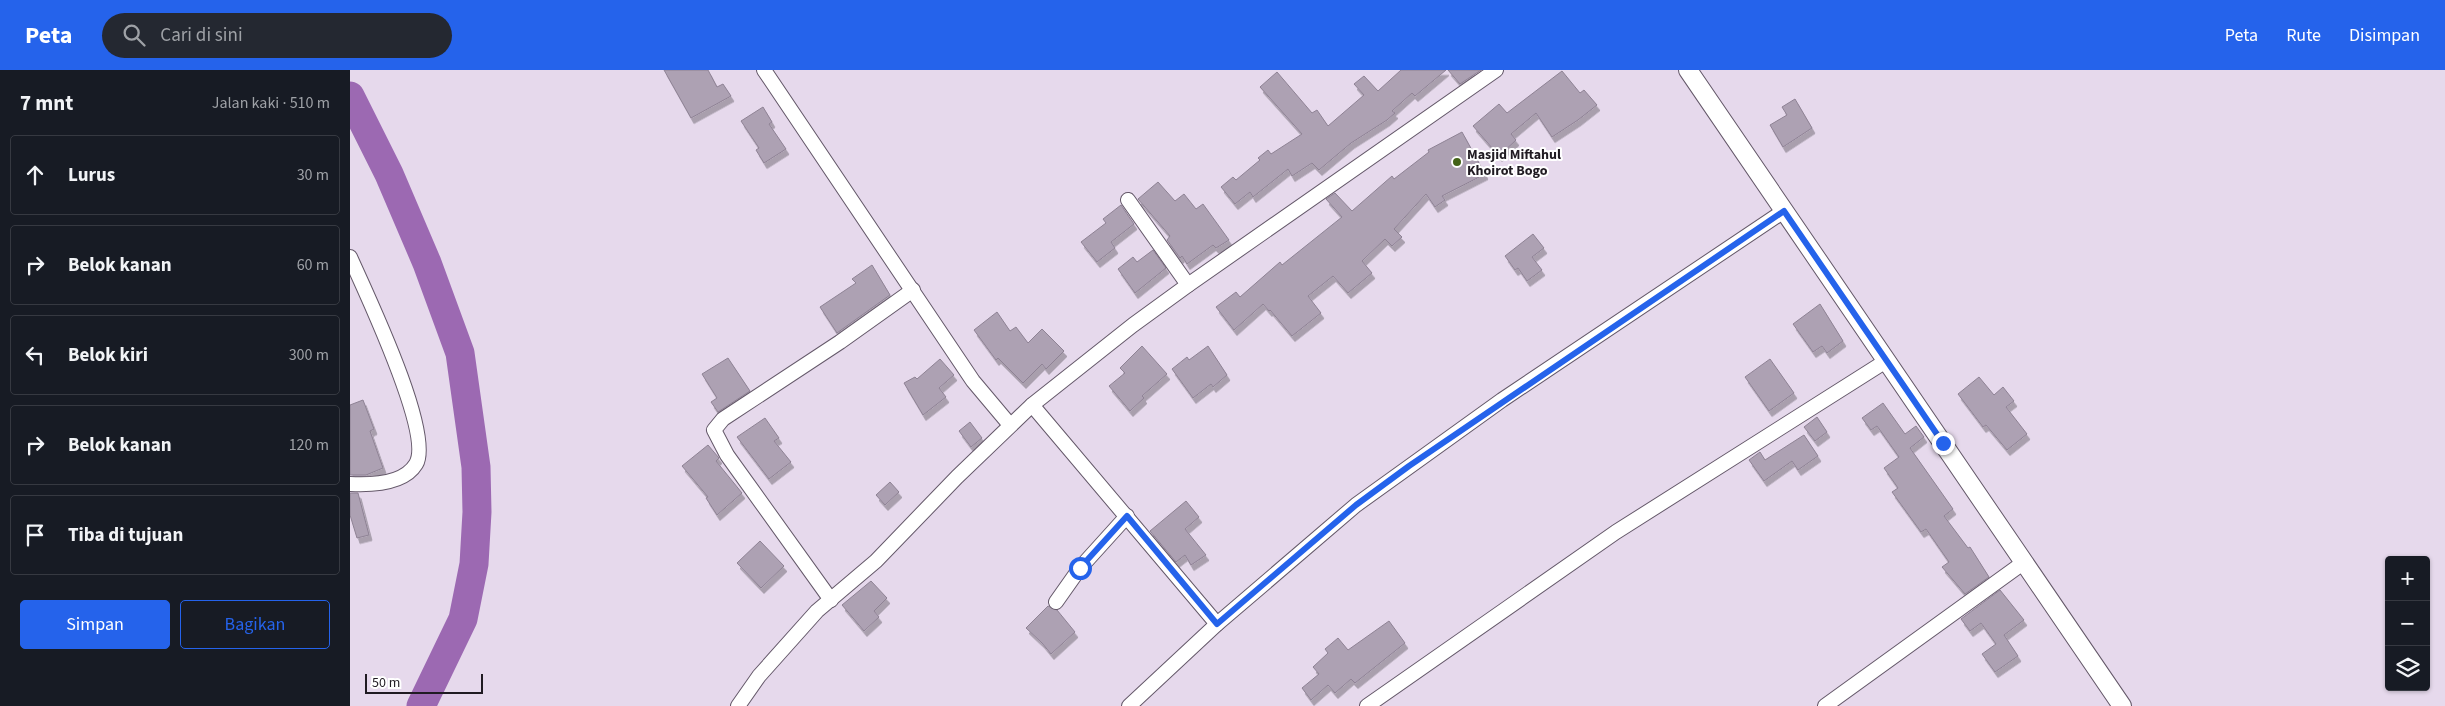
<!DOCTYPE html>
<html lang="id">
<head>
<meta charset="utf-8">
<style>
  body { margin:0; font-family:"Source Sans 3",sans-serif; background:#242831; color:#f1f3f6 }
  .controls { position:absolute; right:15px; bottom:15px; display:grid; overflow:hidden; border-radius:5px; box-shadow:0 1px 4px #0004 }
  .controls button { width:45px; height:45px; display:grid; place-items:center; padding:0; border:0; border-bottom:1px solid #363941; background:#171b24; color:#f1f3f6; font:25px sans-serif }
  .scale { position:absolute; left:15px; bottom:12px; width:118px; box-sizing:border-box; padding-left:5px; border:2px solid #201b22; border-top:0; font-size:14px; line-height:18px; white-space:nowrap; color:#201b22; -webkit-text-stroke:4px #fff; paint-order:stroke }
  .stop { position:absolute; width:15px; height:15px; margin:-11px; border:4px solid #2563eb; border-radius:50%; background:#fff }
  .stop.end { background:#2563eb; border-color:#fff; box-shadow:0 1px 5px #0008 }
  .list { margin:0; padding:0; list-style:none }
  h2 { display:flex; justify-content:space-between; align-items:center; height:65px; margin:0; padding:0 20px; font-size:21px }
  h2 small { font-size:16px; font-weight:400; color:#9ea1a6 }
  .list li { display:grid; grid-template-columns:32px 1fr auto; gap:15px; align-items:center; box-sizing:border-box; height:80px; margin:0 10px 10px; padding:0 10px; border:1px solid #363941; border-radius:5px }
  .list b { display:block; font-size:19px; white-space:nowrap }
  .list em { font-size:16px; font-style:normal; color:#9ea1a6 }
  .actions { display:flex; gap:10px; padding:15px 20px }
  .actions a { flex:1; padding:11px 0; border:1px solid #2563eb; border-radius:5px; text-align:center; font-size:18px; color:#2563eb }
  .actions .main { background:#2563eb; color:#fff }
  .icon { flex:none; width:28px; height:28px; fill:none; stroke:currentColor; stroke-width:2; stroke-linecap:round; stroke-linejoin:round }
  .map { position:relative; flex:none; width:2095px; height:636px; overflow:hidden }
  header { display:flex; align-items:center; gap:30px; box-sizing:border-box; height:70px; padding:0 25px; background:#2563eb; color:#fff }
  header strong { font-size:24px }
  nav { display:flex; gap:28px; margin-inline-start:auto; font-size:18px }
  .search { width:350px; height:45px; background:#242831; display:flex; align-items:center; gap:12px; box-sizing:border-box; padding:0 18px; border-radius:28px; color:#9ea1a6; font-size:19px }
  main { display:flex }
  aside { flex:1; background:#171b24 }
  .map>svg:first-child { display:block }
</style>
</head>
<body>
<header>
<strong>Peta</strong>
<div class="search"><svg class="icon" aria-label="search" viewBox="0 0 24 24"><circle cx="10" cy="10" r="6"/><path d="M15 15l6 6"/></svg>Cari di sini</div>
<nav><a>Peta</a><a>Rute</a><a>Disimpan</a></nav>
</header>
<main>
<aside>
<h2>7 mnt<small>Jalan kaki · 510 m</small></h2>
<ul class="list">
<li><svg class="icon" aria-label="ahead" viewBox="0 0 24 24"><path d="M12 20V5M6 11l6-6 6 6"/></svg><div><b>Lurus</b></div><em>30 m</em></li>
<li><svg class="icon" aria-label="right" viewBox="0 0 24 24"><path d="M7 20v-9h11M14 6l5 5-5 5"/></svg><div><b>Belok kanan</b></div><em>60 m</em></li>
<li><svg class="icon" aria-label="left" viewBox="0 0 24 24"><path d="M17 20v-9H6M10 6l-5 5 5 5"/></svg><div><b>Belok kiri</b></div><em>300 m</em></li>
<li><svg class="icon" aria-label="right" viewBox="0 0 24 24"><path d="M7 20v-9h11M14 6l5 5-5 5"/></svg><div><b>Belok kanan</b></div><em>120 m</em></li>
<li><svg class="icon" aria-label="arrive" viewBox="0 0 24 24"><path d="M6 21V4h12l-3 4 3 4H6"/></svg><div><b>Tiba di tujuan</b></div></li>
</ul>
<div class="actions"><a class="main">Simpan</a><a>Bagikan</a></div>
</aside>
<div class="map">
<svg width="2095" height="636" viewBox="0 0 2095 636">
  <defs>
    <filter id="shadow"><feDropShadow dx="3" dy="5.5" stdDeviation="0" flood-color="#0004"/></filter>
  </defs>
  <rect width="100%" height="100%" fill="#e6d9ec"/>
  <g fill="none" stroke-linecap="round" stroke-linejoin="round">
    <polyline stroke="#9c69b2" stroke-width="29" points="0,26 39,104 77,193 110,283 126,397 127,442 124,494 113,549 71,636"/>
  </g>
  <g fill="#ada1b3" stroke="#8e8294" filter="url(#shadow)">
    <polygon points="314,0 358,0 367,17 373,14 381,26 341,48"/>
    <polygon points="1051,0 1096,0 1065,26 1062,23 1042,41 1045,43 1037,50 1001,73 969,100 962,93 942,106 938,99 903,127 900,122 885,134 871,117 883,107 886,110 910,90 908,88 918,80 921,84 952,64 910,17 927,2 962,43 967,40 978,56 1014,25 1004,14 1014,6 1028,21"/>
    <polygon points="1098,0 1131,0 1110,14"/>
    <polygon points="1212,1 1230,23 1234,20 1247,35 1228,50 1202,67 1186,43 1161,64 1166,70 1149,86 1123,56 1149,34 1157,43"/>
    <polygon points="1445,29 1462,58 1433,77 1420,55 1437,45 1432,37"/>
    <polygon points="413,37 422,52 419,54 436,79 414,93 406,80 409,78 391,51"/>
    <polygon points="1112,62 1135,104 1092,126 1095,130 1085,137 1076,124 1044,159 1052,167 1042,176 1035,169 1012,191 1022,203 998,223 983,206 958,226 971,243 942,266 920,240 919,241 913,234 884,260 866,237 886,222 890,227 930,192 932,195 992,147 976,129 985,123 1002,141 1042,106 1044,109 1079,82 1078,80"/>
    <polygon points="808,112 825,131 834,124 846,139 853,134 879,170 866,178 863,175 837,194 832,186 830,188 817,170 820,166 788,129"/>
    <polygon points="771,135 784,154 761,172 765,178 747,192 731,172 756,153 753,149"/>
    <polygon points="1183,164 1194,178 1182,187 1192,200 1177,211 1168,198 1165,200 1155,186"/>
    <polygon points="803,180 816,198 785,223 768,199 783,187 787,192"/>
    <polygon points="522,195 540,225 487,263 470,237 506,213 502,209"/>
    <polygon points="1470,234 1493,271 1477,283 1472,276 1463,282 1443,254"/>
    <polygon points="647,242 660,261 666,257 678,273 692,259 714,281 696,299 692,294 673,313 648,288 646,290 624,260"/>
    <polygon points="792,276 817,304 792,326 794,328 780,341 759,316 775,303 770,298"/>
    <polygon points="858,276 877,305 863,317 861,314 843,328 822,299 837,287 839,290"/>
    <polygon points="378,288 400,321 368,342 361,332 367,328 352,304"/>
    <polygon points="590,289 604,305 589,318 596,327 573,345 554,313 565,307 567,309"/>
    <polygon points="1420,289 1444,323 1419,341 1395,307"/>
    <polygon points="1629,307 1644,325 1653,317 1664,331 1656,337 1677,364 1657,380 1636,355 1633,357 1608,324"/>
    <polygon points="13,330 24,359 20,361 33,398 16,405 0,405 0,335"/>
    <polygon points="1533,333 1555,364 1566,356 1574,367 1560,378 1603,439 1594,446 1618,478 1620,477 1639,507 1615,524 1592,497 1599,492 1576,459 1571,462 1542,422 1548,418 1534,398 1549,387 1527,356 1521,360 1512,348"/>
    <polygon points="1467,347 1477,362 1465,371 1454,357"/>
    <polygon points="415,348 429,368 424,371 441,392 419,409 387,367"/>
    <polygon points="620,352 632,368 621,377 609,361"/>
    <polygon points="1454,365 1468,386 1448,400 1442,391 1414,411 1399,390 1410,382 1415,390"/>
    <polygon points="358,375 369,388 366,391 392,423 367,445 356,428 358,427 332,396"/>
    <polygon points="540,412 549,422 535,435 526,425"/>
    <polygon points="0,423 8,423 19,465 7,468 0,445"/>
    <polygon points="836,431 849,447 835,459 856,485 841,495 835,485 826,492 800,461"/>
    <polygon points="410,471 434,496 411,518 387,493"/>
    <polygon points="521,511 537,528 524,541 529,547 514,561 492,535"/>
    <polygon points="1650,520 1674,550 1654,565 1668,586 1645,602 1632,584 1646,574 1631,553 1620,561 1611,549"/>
    <polygon points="698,536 707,540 725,562 701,584 692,573 676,558"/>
    <polygon points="1039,551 1055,573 1005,613 1001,609 985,623 978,615 961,630 952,618 969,604 963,597 978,583 975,579 988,568 998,580"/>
  </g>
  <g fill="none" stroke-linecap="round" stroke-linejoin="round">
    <defs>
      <g id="minor">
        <polyline points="414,0 623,311 660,355"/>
        <polyline points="778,130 838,215"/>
        <path d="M0,187C15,221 84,364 66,394C54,414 20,415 0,414"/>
        <polyline points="682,335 867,554"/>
        <polyline points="481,530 377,385 364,360 373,349 490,272 563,220"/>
        <polyline points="706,532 730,498 777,446"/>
        <polyline points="388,636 409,606 467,541 526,491 607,407 682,335 783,255 838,215 1146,0"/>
        <polyline points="779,636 867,554 1006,435 1152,330 1434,141"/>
        <polyline points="1017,636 1266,462 1536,291"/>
        <polyline points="1475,636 1673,493"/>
      </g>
      <polyline id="tertiary" points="1338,0 1772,636"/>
    </defs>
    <use href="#minor" stroke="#645869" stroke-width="16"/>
    <use href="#tertiary" stroke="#645869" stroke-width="20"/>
    <use href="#minor" stroke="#fff" stroke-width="14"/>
    <use href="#tertiary" stroke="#fff" stroke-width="18"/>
  </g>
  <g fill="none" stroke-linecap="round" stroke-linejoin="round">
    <polyline stroke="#2563eb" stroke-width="6" points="730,498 777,446 867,554 1006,435 1059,396 1434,141 1593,373"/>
  </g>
  <circle fill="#436217" stroke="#fff" stroke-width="2" cx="1107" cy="92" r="5"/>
  <g text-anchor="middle" stroke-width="4" stroke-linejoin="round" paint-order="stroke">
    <g font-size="14" font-weight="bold" fill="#201b22" stroke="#fff" text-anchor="start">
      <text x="1117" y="89">Masjid Miftahul<tspan x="1117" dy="16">Khoirot Bogo</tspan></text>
    </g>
  </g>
</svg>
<div class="controls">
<button>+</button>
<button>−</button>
<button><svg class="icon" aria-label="layers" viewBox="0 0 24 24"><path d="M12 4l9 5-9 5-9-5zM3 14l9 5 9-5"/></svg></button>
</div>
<div class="scale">50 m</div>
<div class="stop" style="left:730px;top:498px"></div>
<div class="stop end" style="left:1593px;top:373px"></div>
</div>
</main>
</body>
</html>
